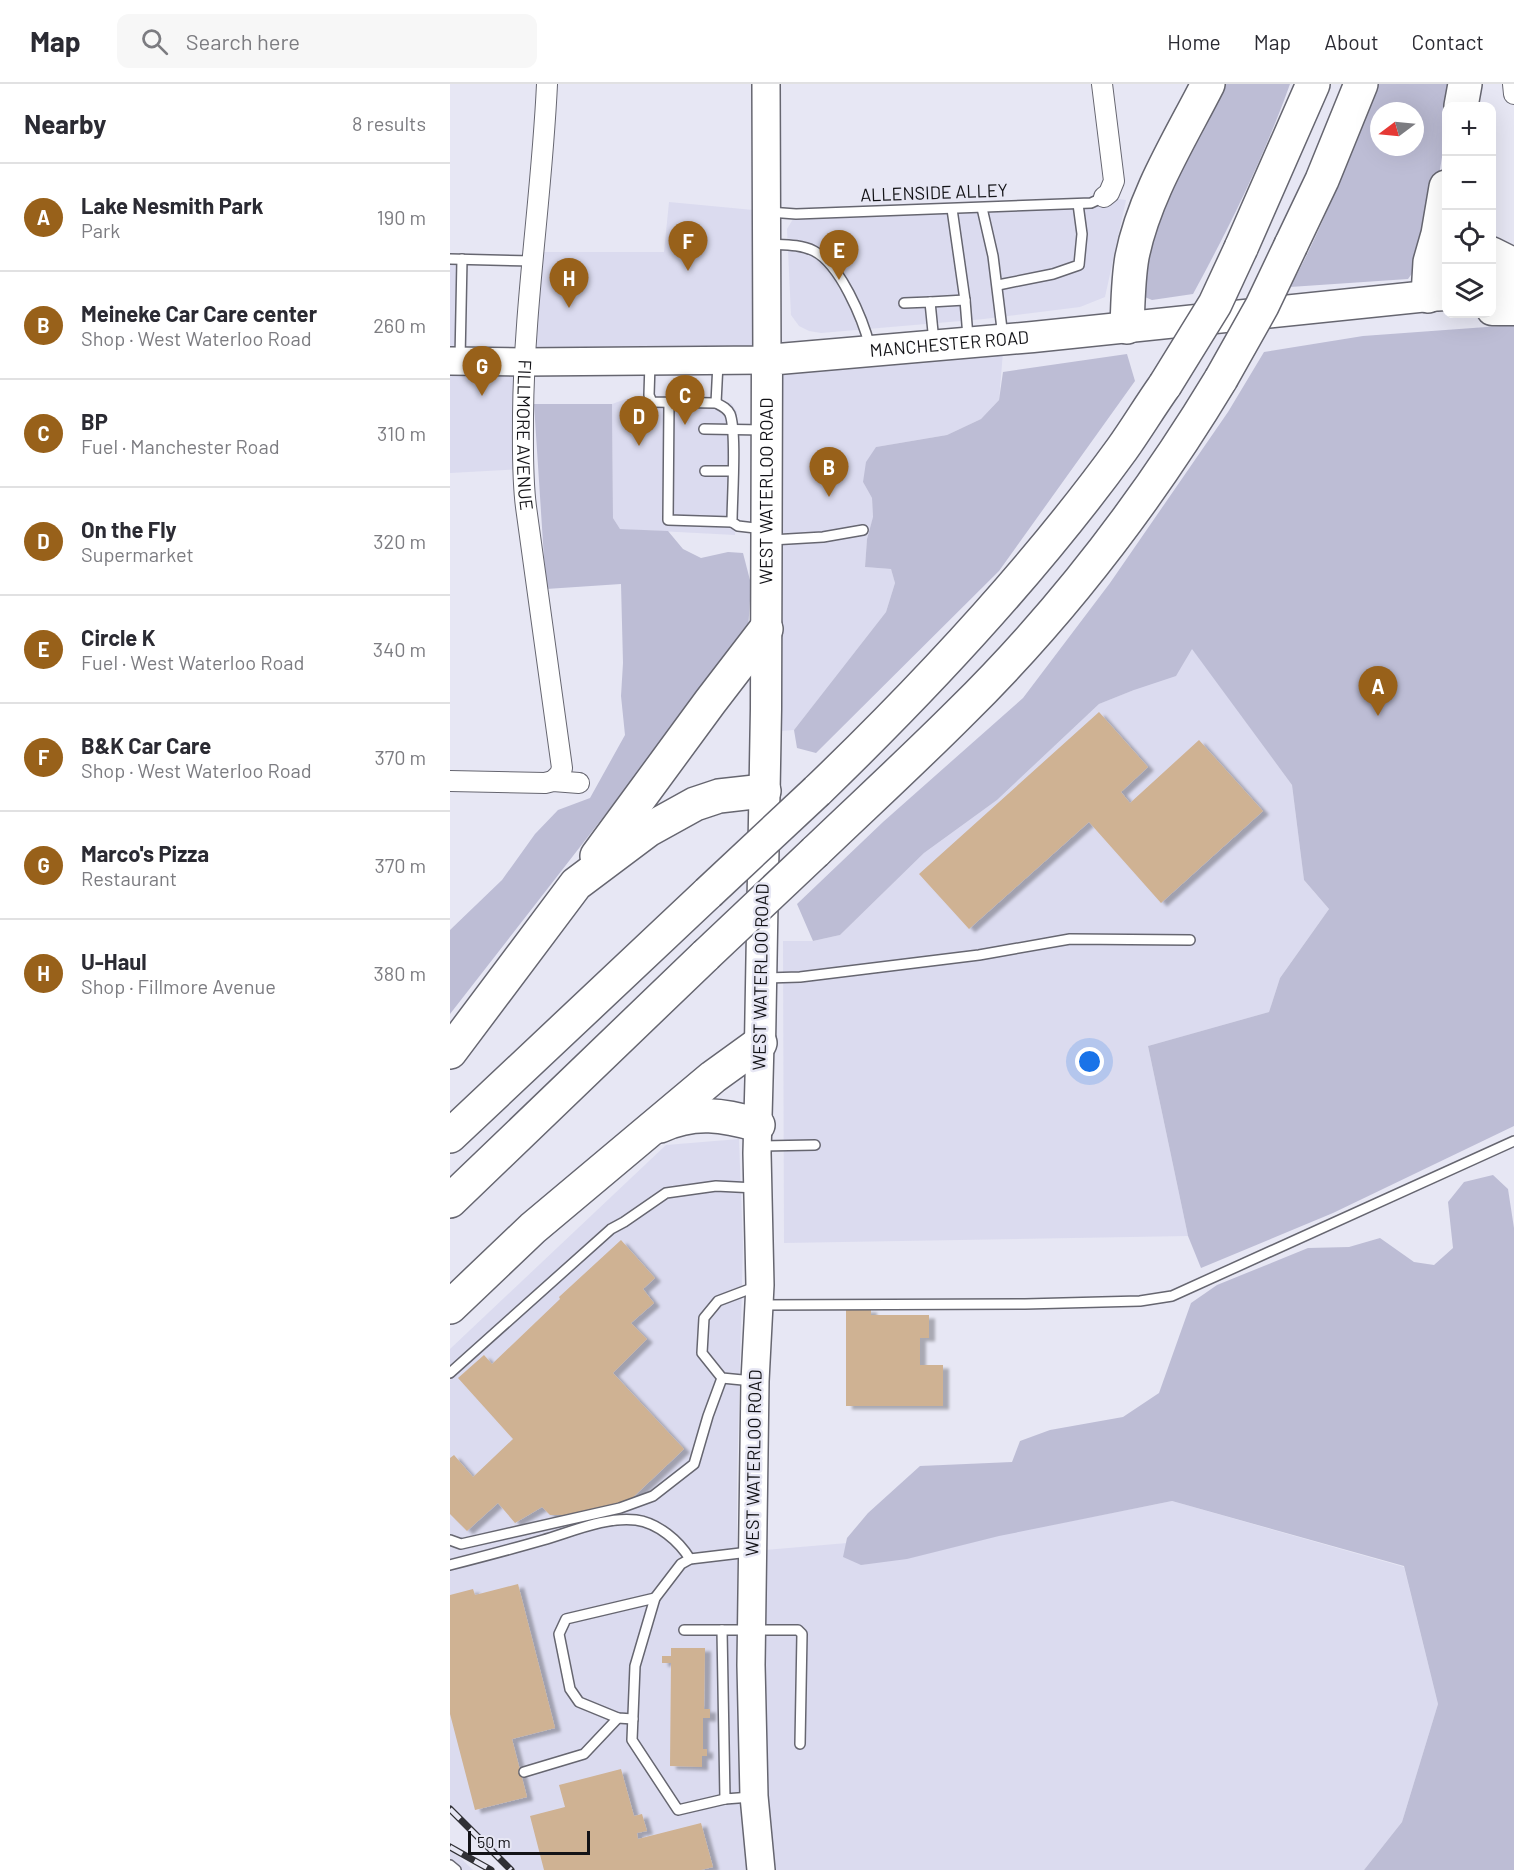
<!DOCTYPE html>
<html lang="en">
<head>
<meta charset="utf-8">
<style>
  body { margin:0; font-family:Barlow,sans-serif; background:#f7f7f7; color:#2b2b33 }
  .controls { position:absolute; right:18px; top:18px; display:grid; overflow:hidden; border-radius:12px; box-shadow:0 6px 24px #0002 }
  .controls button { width:54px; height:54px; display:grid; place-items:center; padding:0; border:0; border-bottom:2px solid #e1e1e2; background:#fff; color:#2b2b33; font:30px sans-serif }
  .compass { position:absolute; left:920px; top:18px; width:54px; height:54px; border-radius:50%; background:#fff; box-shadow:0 6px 24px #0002; rotate:254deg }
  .scale { position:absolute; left:18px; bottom:15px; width:122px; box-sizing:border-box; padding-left:6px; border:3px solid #131317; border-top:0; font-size:16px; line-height:21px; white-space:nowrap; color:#131317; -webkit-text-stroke:4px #e7e7f4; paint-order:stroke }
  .you { position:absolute; left:640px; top:978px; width:21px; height:21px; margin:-15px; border:4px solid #fff; border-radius:50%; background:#1a73e8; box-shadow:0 0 0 9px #1a73e833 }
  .badge { display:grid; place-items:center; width:39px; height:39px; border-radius:50%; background:#98611a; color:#fff; font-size:20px; font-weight:700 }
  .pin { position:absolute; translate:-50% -50px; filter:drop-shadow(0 2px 3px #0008) }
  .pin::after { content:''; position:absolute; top:32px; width:21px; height:18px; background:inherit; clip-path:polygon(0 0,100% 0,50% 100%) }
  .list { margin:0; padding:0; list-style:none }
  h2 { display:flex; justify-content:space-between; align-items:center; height:78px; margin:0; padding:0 24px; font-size:26px }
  h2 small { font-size:20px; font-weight:400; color:#7c7c81 }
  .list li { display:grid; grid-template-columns:39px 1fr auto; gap:18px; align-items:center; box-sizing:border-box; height:108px; padding:0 24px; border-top:2px solid #e1e1e2 }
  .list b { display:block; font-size:22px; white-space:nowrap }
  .list p { margin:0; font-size:20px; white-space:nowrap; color:#7c7c81 }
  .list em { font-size:20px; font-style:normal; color:#7c7c81 }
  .icon { flex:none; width:33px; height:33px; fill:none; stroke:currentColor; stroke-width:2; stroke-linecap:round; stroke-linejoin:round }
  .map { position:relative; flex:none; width:1064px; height:1786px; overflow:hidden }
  header { display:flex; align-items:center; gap:36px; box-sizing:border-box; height:84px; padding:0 30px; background:#fff; border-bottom:2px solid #e1e1e2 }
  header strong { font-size:28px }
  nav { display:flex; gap:33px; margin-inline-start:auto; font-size:21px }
  .search { width:420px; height:54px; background:#f7f7f7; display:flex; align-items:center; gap:15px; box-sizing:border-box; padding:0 21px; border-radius:12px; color:#7c7c81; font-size:22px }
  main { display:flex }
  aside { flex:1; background:#fff }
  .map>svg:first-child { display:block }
</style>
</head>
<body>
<header>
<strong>Map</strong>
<div class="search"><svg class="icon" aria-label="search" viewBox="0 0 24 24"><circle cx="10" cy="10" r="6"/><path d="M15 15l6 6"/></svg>Search here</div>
<nav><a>Home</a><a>Map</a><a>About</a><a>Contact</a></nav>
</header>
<main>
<aside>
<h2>Nearby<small>8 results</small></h2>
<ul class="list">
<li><span class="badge">A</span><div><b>Lake Nesmith Park</b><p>Park</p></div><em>190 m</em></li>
<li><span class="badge">B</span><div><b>Meineke Car Care center</b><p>Shop · West Waterloo Road</p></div><em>260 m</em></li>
<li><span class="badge">C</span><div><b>BP</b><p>Fuel · Manchester Road</p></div><em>310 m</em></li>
<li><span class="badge">D</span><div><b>On the Fly</b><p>Supermarket</p></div><em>320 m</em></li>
<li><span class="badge">E</span><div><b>Circle K</b><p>Fuel · West Waterloo Road</p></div><em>340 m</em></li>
<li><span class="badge">F</span><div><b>B&amp;K Car Care</b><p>Shop · West Waterloo Road</p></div><em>370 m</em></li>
<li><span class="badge">G</span><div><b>Marco's Pizza</b><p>Restaurant</p></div><em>370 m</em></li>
<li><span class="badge">H</span><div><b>U-Haul</b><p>Shop · Fillmore Avenue</p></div><em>380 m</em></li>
</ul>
</aside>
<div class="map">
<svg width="1064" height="1786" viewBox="0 0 1064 1786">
  <defs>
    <filter id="shadow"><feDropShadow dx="6" dy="3.5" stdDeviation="1.5" flood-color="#0004"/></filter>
  </defs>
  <rect width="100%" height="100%" fill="#e7e7f4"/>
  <g fill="#dbdbef">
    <polygon points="654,113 676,116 655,213 630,223 534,235 371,249 359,247 349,242 341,231 337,145 346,130 641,119"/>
    <polygon points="219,118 315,127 317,276 554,256 549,316 531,335 497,351 426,363 413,398 422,414 423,434 417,455 415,483 441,485 445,499 436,528 344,646 315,648 316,276 74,278 73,385 0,389 0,175 12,175 11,277 73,278 84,168 214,168"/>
    <polygon points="218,313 281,319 287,328 285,451 170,445 163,434 162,320 176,315"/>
    <polygon points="742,564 842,701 854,796 879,825 830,894 819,928 698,962 738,1152 334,1159 333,857 363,857 390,851 474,769 547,716 649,620 684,606"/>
    <polygon points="289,1055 293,1161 287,1397 287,1537 299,1786 64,1786 0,1727 0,1265 216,1061"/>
    <polygon points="722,1417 954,1483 988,1620 952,1738 914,1786 319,1786 302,1467 596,1442"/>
    <polygon points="0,1764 23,1786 0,1786"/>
  </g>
  <g fill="#bdbdd5" fill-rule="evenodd">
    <path d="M773,0H840C813,75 781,140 743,210L702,216L690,211L688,193L715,111Z"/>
    <path d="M927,0H1006L996,22V49L976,170L958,195L840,203C876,139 900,69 927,0ZM929,27H965V63H929Z"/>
    <polygon points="1064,241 1064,1042 883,1129 751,1184 738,1152 698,962 819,928 830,894 879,825 854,796 842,701 742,565 726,592 684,606 649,620 547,716 474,769 390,851 363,857 347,820 433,738 573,614 660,499 778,328 814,268 913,252"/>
    <polygon points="677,270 685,297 549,487 366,669 347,664 344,646 436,528 445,499 441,485 415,483 417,455 423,433 422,414 413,398 416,378 426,363 497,351 531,335 549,316 553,288"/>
    <polygon points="84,320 162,320 163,434 170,445 218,447 233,465 251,474 278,468 293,469 301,500 298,547 0,930 0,846 52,796 85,750 108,726 140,714 175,651 171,612 173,579 171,500 96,505"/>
    <polygon points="1043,1091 1058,1105 1064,1144 1064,1786 914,1786 952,1738 988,1620 954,1482 722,1417 549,1452 457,1475 411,1481 393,1473 397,1454 418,1429 470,1382 562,1378 570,1357 600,1346 673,1333 709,1309 741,1219 767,1201 858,1164 899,1163 930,1154 964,1178 984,1181 1003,1164 998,1118 1014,1098"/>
  </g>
  <g fill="#cfb293" filter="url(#shadow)">
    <polygon points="649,628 698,683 671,708 680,719 749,656 813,727 711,819 639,738 519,845 469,790"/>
    <polygon points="171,1156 205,1194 193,1205 204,1219 181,1239 197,1255 163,1289 234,1365 180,1416 116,1431 100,1431 92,1423 65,1439 48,1419 17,1447 0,1430 0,1374 4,1371 23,1393 63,1355 8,1294 34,1271 42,1280 110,1215 109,1213"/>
    <polygon points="396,1225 421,1225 421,1231 479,1231 479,1254 470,1254 470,1281 493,1281 493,1322 396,1322"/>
    <polygon points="68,1500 105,1644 62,1655 77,1713 25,1726 0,1630 0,1511 23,1505 25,1511"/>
    <polygon points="221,1564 255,1564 254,1625 260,1625 260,1634 253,1634 253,1665 257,1665 257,1672 252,1672 252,1683 220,1682 221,1579 212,1579 212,1572 221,1572"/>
    <polygon points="171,1685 184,1732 192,1730 197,1747 187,1749 188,1755 251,1739 263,1783 251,1786 94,1786 80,1732 115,1723 109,1701"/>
  </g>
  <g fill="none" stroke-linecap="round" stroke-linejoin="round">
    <defs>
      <g id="service">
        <polyline points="532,124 543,172 553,253"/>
        <polyline points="502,125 515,216 518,253"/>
        <polyline points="319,128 346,130 641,119 654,113"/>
        <path d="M318,160C333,161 350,160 364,167C390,180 413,235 420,263"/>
        <polyline points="0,175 83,177"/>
        <polyline points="548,201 603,190 629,181 632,150 628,120"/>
        <polyline points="480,218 515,216"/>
        <polyline points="454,219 480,218 484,258"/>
        <polyline points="10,275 12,175"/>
        <path d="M200,279L199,311L202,318L266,319C272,322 277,324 280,330C287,348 282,415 282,438L288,442L314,445"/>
        <polyline points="219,319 218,436 282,438"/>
        <polyline points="266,319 268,279"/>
        <polyline points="254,345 314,346"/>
        <polyline points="255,387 282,387"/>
        <polyline points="321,456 373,453 413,446"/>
        <polyline points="316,894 350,893 529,871 620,855 740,856"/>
        <polyline points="310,1062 365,1061"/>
        <polyline points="311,1221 575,1220 690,1217 722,1212 1064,1057"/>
        <polyline points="0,1289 161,1145 174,1138 216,1109 266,1102 306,1104"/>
        <polyline points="303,1297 272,1294 252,1269 254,1234 268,1217 305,1203"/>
        <polyline points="0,1456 11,1460 170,1424 203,1412 244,1380 258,1332 272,1294"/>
        <path d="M0,1481C31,1473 62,1465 93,1456C121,1448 157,1432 186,1436C208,1439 229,1457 240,1475"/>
        <polyline points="234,1546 348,1546 352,1550 350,1660"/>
        <polyline points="272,1546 275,1715 301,1713"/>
        <polyline points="183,1635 168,1634 129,1618 120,1605 109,1550 116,1535 205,1514"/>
        <polyline points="74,1688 134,1670 168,1634"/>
        <polyline points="275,1715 228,1726 182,1656 185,1582 205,1514 231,1480 240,1475 299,1468"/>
        <polyline points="0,1781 6,1786"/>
      </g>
      <g id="minor">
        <path id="s1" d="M97,0C92,111 74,221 73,332C73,362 72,392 76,423L112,684L110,690L103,697"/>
        <polyline points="652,0 664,97 659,109 654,113"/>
        <polyline points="1063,0 1064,10"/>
        <polyline points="0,697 95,699 103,697 129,699"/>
      </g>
      <g id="secondary">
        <polyline points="0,277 73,278 317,276 316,0"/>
        <polyline points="310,959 307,1069 310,1201 305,1297 301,1581 304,1712 311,1786"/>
      </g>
      <g id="primary">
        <polyline points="1042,198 1064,198"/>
        <polyline points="1042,226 1064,226"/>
        <path id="s2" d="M310,959L316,625L317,276L583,253L978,212L996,211"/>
      </g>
      <g id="motorway">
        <polyline points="1011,22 1015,0"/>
        <polyline points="841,161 872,96 911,0"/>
        <polyline points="791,164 863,0"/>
        <polyline points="1042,170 1064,181"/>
        <polyline points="978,212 980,178 988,150 996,103"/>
        <path d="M677,243C678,220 678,196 682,173C694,112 730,55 758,0"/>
        <path d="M367,707C477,601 582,489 672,365C687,344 700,322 715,301"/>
        <path d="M365,768C413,722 462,677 509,630C610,531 698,416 771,295"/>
        <polyline points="147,772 260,618 316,545"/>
        <polyline points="0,968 126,800 198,746 245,720 269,712 314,707"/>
        <path d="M210,1042C244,1026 274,1031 308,1041"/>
        <polyline points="0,1052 258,809"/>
        <polyline points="0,1117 256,871"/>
        <polyline points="0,1223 83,1144 263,993 310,959"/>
      </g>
    </defs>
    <use href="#service" stroke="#666670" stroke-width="12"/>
    <use href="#minor" stroke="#666670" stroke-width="22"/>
    <use href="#secondary" stroke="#666670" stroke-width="30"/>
    <use href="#primary" stroke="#666670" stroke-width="33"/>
    <use href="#motorway" stroke="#666670" stroke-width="36"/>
    <use href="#service" stroke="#fff" stroke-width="9"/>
    <use href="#minor" stroke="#fff" stroke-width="20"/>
    <use href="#secondary" stroke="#fff" stroke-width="27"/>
    <use href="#primary" stroke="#fff" stroke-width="30"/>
    <use href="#motorway" stroke="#fff" stroke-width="33"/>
    <defs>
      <g id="rail">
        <polyline points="0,1725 61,1786"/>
        <polyline points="0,1763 41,1786"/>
      </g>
    </defs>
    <use href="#rail" stroke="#303035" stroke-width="7"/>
    <use href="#rail" stroke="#e7e7f4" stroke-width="4.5" stroke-dasharray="14" stroke-linecap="butt"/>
    <defs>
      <g id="motorway-bridge">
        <polyline points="771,295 812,222 841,161"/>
        <polyline points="715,301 765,220 791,164"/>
        <polyline points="258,809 367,707"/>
        <polyline points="256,871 365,768"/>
      </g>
    </defs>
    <use href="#motorway-bridge" stroke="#666670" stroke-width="36" stroke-linecap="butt"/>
    <use href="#motorway-bridge" stroke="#fff" stroke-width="33"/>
  </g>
  <g text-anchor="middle" stroke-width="5" stroke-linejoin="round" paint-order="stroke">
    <g font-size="18" fill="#131317" stroke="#e7e7f4">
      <text transform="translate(484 109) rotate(-2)" y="6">ALLENSIDE ALLEY</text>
      <text dy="6" stroke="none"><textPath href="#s2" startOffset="866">MANCHESTER ROAD</textPath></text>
      <text dy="6" stroke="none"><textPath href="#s1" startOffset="352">FILLMORE AVENUE</textPath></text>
      <text dy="6" stroke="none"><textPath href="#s2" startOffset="552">WEST WATERLOO ROAD</textPath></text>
      <text transform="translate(311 893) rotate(-89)" y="6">WEST WATERLOO ROAD</text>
      <text transform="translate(304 1379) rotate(-89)" y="6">WEST WATERLOO ROAD</text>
    </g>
  </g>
</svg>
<div class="controls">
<button>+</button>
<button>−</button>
<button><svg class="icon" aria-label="locate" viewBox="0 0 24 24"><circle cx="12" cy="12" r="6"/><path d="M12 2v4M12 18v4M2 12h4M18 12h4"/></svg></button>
<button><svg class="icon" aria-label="layers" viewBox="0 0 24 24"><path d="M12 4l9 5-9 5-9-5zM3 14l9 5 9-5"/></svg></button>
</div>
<svg class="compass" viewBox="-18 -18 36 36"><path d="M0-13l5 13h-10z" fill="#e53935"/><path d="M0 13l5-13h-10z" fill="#7c7c81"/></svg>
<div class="scale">50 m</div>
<div class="you"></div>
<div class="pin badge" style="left:928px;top:632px">A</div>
<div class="pin badge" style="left:379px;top:413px">B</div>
<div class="pin badge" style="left:235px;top:341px">C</div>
<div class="pin badge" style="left:189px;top:362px">D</div>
<div class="pin badge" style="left:389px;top:196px">E</div>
<div class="pin badge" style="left:238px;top:187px">F</div>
<div class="pin badge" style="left:32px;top:312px">G</div>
<div class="pin badge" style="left:119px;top:224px">H</div>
</div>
</main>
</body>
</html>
